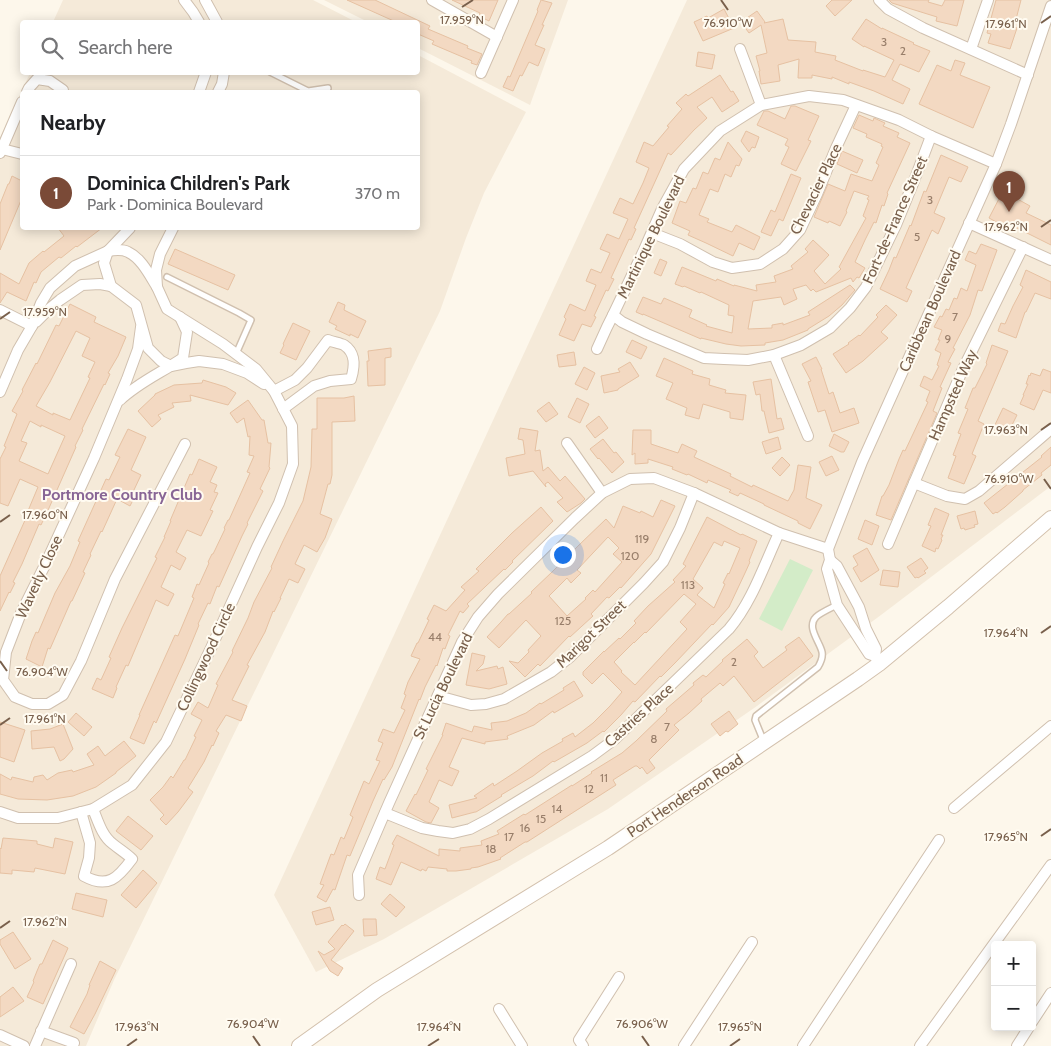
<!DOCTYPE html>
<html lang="en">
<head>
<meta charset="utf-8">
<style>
  body { margin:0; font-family:Cabin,sans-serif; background:#f2f2f2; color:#202124 }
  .controls { position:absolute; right:15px; bottom:15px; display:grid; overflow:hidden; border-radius:5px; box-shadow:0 2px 12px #0003 }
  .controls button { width:45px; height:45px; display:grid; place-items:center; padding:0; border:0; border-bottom:1px solid #e0e0e0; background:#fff; color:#202124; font:25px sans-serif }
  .you { position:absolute; left:562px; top:554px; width:18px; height:18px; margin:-12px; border:4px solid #fff; border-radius:50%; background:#1a73e8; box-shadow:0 0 0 8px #1a73e833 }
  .badge { display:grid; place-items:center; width:32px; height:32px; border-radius:50%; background:#7a4a37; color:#fff; font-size:16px; font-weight:700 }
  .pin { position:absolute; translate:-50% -41px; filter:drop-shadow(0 1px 2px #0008) }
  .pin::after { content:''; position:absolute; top:26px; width:18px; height:15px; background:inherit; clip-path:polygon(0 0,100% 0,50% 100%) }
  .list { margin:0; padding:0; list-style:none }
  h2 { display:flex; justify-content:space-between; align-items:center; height:65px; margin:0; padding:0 20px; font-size:21px }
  h2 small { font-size:16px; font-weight:400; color:#757577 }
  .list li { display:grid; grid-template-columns:32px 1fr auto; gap:15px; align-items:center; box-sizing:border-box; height:75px; padding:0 20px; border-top:1px solid #e0e0e0 }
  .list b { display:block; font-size:19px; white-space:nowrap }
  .list p { margin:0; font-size:16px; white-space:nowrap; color:#757577 }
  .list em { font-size:16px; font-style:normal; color:#757577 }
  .icon { flex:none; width:28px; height:28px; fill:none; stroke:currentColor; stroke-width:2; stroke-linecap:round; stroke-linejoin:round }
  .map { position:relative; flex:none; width:1051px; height:1046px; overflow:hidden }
  .search { position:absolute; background:#fff; box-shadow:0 2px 12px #0003; left:20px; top:20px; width:400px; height:55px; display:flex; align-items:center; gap:12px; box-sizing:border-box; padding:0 18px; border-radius:5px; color:#757577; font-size:19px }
  .panel { position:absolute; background:#fff; box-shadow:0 2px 12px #0003; left:20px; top:90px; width:400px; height:140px; border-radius:5px }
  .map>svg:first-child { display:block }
</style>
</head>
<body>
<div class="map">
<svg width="1051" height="1046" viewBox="0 0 1051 1046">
  <rect width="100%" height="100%" fill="#fdf7eb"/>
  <g fill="#f5ead9" fill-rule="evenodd">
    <polygon points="63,0 313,0 356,22 53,22"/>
    <polygon points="324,0 568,0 530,105 418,48 418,22 368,22"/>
    <polygon points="687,0 1051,0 1051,486 881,615 757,706 608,809 384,939 316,972 274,895"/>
    <path d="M418,55L526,112L484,193L466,238L440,311L114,980L86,1046H0V138L30,73L418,72ZM22,92H418V228H22Z"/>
  </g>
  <polygon fill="#d3ecc8" points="790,559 813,570 782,631 759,619"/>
  <g fill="#f3d9c2" stroke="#e6c1a2" fill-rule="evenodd">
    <polygon points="347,0 375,0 430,26 428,29 468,46 467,48 482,54 477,65 471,63 472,61 432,44 434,41 418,34 418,22 396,22"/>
    <polygon points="452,0 498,0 489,21 479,16 480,13"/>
    <polygon points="541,0 552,3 542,25 544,25 535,45 545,49 538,66 529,62 522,76 520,75 513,91 503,87 508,76 510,77 538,11 537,10"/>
    <polygon points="832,0 852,0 835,16 826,6"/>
    <polygon points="889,0 929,0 928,2 942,6 945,0 964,0 957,26 936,21 937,17 892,3"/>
    <polygon points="996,0 1021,0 1014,27 1017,28 1010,49 988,43 991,34 987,33"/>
    <polygon points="724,9 734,28 703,41 694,22 707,16 708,18"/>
    <polygon points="757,11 765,22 764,23 783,19 788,40 816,42 815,52 836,56 835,60 863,71 863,70 885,77 894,60 864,46 864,47 852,39 866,19 882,29 882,28 914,43 913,44 930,51 919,72 900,64 892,80 910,89 903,104 874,91 849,82 849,84 832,77 832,79 812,75 812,78 798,78 799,59 778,65 780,81 761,84 759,71 760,71 756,56 767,53 761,25 749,33 741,22"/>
    <polygon points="698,52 715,55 712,69 696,66"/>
    <polygon points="955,60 965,63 960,75 990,87 973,128 919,104 937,65 951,71"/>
    <polygon points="720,75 731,92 733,91 739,101 722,112 712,97 697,107 707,118 694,130 671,155 668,153 634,228 636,229 631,240 629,239 611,278 614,279 608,291 606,290 594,316 596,317 591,327 582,324 574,341 559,335 566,319 564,317 570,304 585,311 596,285 586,281 591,269 601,273 610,253 600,249 607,234 619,239 628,219 613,213 620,198 633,204 643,183 649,168 636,162 644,142 653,146 669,127 667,126 682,109 676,103 686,94 688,96"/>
    <polygon points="791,106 795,106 819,116 808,140 811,141 796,171 781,164 789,147 785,145 788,139 757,125 764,111 768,111 785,119"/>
    <polygon points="859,115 873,121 874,118 885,123 883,126 899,133 897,137 910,143 887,193 888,194 884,206 882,205 876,223 874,222 865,240 855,262 865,268 859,278 857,277 853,282 851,278 816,292 813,289 811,291 806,285 793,289 797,299 784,305 781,297 753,301 748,329 772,328 772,325 783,323 783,325 810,315 808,312 850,285 855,290 842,305 829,316 808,329 808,330 783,340 765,343 765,345 741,346 726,344 701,338 701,339 643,314 643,315 636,312 643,297 661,304 664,298 692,310 689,317 707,325 706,326 732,333 734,316 728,315 729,305 701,292 700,293 684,286 683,287 675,284 682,267 716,281 717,279 734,286 734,285 757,291 756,285 776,282 774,276 793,269 791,266 808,252 805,249 813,240 829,255 814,271 825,284 841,269 839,267 866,218 863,216 869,200 867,199 869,196 854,191 846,211 847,212 840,226 829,221 828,223 814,217 828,184 845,191 851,174 872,181 879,165 876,163 883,147 881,146 882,144 866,137 867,134 853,128"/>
    <polygon points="746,131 759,137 755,148 752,147 749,152 741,141"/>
    <polygon points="728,142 742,159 739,166 736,165 731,177 725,174 718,192 710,189 699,215 709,219 707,222 732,232 736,225 760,237 754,250 739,243 733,256 706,243 688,235 690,231 672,223 680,201 686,203 693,188 696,189 703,172 708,174 715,158 720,160"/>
    <polygon points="842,151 863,160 857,173 837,164"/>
    <polygon points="941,155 968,167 961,182 949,177 934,213 945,218 938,234 932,230 906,288 912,291 907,302 880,289 889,270 894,257 896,258 910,225 911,226 924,191 926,192"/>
    <polygon points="791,174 801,178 783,221 779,219 771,236 761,232 771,210 775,212"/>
    <polygon points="12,176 22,181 22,198 0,250 0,204 8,184 9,184"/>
    <polygon points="1003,191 1030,206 1026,213 1051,225 1051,245 1017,228 1015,232 989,218"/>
    <polygon points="58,228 102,228 77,247 76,246 61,258 59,257 41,272 36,283 34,282 26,301 7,292 0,303 0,273 19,284 29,263 43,251 44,252 64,236"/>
    <polygon points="981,244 997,250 982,291 978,290 970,315 953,348 955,349 948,362 951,363 940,387 942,388 933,411 937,413 891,520 876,515 882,496 883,496 889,485 899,459 903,450 905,451 928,402 926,401 930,391 920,386 924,376 932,380 939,366 937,365 941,353 935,350 940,340 938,340 942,330 934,327 940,316 942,317 946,309 949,310 954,298 957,299 961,288 967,291 976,265 965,260 969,251 976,254"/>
    <polygon points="175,249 235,275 228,290 168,264"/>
    <polygon points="660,259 667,262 661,276 654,273"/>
    <polygon points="1026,270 1051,282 1051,299 1035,293 1026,312 1025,312 1016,338 998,331 1001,323 1005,324 1013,306 1023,287 1020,285"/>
    <polygon points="338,302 345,305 344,310 366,321 358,338 350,334 350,336 335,329 337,326 329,322"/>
    <path d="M70,304L96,317L94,322L126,337L118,356L108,373L110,374L105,385L104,384L82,429L83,430L75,446L76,447L49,508L41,525L39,524L22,564L13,582L15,583L10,593L9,592L0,611V576L26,518H25L38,487L20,479L8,506L0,503V459L6,447L4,446L17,414L12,411L23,391L22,390L36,363L37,364L56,325L59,326ZM76,331L90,338L82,356L95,362L88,377L90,378L70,420L53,413V415L36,406L50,382ZM30,421L41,427V425L65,436L48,474L19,461L27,443L21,441Z"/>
    <polygon points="886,305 897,315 881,332 888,338 863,361 846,373 833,354 849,344 848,343 859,335 860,336 878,317 876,315"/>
    <polygon points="293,323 310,331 296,360 280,353 284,345 283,344"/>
    <polygon points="632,340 647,347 641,359 626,352"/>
    <polygon points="992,345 1008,351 978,421 984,424 972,454 976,456 964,484 948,478 956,456 953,455 961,434 958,433 968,409 965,408 973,388 975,388 987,364 986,363"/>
    <polygon points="391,348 391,357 385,358 385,385 368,386 367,361 369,361 368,351"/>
    <polygon points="574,352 576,365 559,367 557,355"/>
    <polygon points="816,357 822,369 821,369 829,394 833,392 840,413 854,408 859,423 832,432 825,410 818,412 808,382 811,381 802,364"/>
    <polygon points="664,358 693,371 692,374 710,379 709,385 726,390 725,393 746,395 743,420 730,418 730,412 703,404 699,419 685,415 687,408 666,399 673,383 656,376"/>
    <polygon points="630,362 639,376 618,389 618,390 604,393 601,376 620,372 618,369"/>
    <polygon points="584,367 595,373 587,390 575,384"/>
    <polygon points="1043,369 1051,372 1051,393 1043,390 1034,410 1020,404 1024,395 1023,395 1028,384 1026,384 1029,375 1030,376 1031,373 1040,376"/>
    <polygon points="771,379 777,419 781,418 784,429 769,433 764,411 762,411 760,394 756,395 753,382"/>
    <polygon points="203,380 226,387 236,393 228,405 190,395 191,401 172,403 174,407 158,415 161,419 152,427 138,411 155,395 155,394 174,385 202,383"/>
    <polygon points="354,396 355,421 332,422 332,475 330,484 328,484 320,514 332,519 325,538 317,552 304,545 295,564 305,569 298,583 289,579 280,598 281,598 274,612 273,611 265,632 247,665 249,666 232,700 247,706 241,721 226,715 216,731 219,733 213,746 212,745 204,762 188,788 193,792 178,812 166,825 160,819 164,815 150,800 163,787 171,776 173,778 184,760 185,760 196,737 194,736 202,720 191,714 198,702 208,708 218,685 216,684 233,652 232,651 248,618 254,602 272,568 271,567 283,541 303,501 311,467 312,429 317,429 317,398 344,398"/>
    <polygon points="577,398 589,404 580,423 568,417"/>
    <polygon points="248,400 262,420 264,420 268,443 271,443 269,467 270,468 260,489 263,491 247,523 248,524 242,536 219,587 217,586 210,604 208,603 198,624 199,625 185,659 156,723 154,721 144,744 130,738 140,715 139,715 175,635 178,636 194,598 192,597 197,584 199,585 209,563 208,562 212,554 213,554 215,550 225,529 224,528 228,520 229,520 250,473 247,472 254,456 249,455 250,436 248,437 244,418 237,423 230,413"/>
    <polygon points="549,402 558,414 546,422 537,411"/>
    <polygon points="1003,408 1017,415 1007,435 993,429"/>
    <polygon points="599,416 608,428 595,438 586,426"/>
    <polygon points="520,428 538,431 535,451 540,450 543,471 548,467 560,481 565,476 585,499 581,503 567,512 557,502 563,498 548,482 545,484 546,487 533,471 509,476 506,458 525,454 523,440 518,439"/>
    <polygon points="128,429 146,437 131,470 141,475 133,492 136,494 130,506 117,499 102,532 101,531 90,554 91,555 83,572 85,573 72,601 71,601 50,649 48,648 42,667 26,659 32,641 36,632 38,633 55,593 70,566 80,542 78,541 106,479 109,480 120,457 115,455"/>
    <polygon points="633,430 651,430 651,444 678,453 682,444 697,451 694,457 731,474 730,476 752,487 753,485 788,501 794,490 798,465 811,467 806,498 822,505 810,529 798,523 798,521 764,505 764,504 740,493 738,496 729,492 731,490 708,480 707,483 688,474 687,475 672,469 673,467 648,459 648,463 635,464 635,453 632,455"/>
    <polygon points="834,434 849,442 844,452 841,452 829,446"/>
    <polygon points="778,437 781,449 766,454 762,442"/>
    <polygon points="603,439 614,453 616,452 624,462 612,473 599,458 598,459 590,449"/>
    <polygon points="1051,447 1051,465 1041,473 1042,475 1023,490 1023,491 1005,507 997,513 996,512 993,514 984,503 1042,457 1041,456"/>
    <polygon points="832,456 839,470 826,476 819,462"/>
    <polygon points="782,457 790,465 780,476 772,468"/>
    <polygon points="199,459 217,467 210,482 217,485 214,492 218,493 210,510 213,511 201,536 187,530 176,552 186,558 180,570 171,565 161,587 174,594 168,606 156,600 128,666 126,665 116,687 117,688 113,698 92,689 97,678 101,680 111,658 109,657 122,628 157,558 155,557 165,537 164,537 171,521 170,521 190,474 192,475"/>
    <path d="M661,500L675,506L651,554L621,588L620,587L609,598L607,597L591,614L593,616L570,637L569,636L540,666L538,664L525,677L509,661L518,663L529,652L528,650L541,636L526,620L499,648L487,637L501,622L508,614H509L532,593L531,592L552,572L579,545L606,519L614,528L623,506L640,513L641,511L653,517ZM608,537L619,548L613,554L622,562L595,592L593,590L585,598L586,599L567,616L549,596L567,578L571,583L581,573L577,570Z"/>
    <polygon points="541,507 553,521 512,561 513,562 505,570 504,569 467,604 469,606 463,613 460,611 448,635 450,636 445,649 443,648 437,666 436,665 425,687 420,700 419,699 392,767 384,780 383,779 373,801 350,856 347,855 335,890 333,889 326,902 317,897 324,885 320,884 331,854 334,855 341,837 344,839 353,817 350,815 364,781 369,784 380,761 376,760 383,743 378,741 383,729 394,733 405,710 401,708 406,695 404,694 408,682 420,659 411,656 417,643 418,643 429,620 427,619 434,605 446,611 465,590 461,587 479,571 476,569 512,533"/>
    <polygon points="935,508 949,514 941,535 943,535 941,539 942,540 938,549 936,548 935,552 922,546 931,526 928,525"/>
    <polygon points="975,511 978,524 974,525 975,527 965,530 964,528 961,529 957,516"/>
    <path d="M707,517L741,535L742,534L757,541L749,561L750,562L745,573L729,607L713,625L712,624L675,663L661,677L660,676L635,702L633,701L621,715L604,732L603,731L587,743L554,762L553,761L533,776L501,795L502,796L476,812H475L452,818L449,805L477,798L474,796L493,783L494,786L517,771L542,753L563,741L562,739L573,733L575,737L593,723L610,706L622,692L603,673L592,684L583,675V672L604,651V652L619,638L620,639L636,623L634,621L648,606L675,582L673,580L686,566L683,564ZM724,541L740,548L729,574L728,573L723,583L725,584L714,608L697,595L703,588L693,579L714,542L722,546ZM684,594L696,604L680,622L687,629L635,685L621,672L622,671L614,662L634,642V643L645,632L646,633Z"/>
    <polygon points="865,520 879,526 872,545 858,539"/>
    <polygon points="867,548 879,570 861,582 853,568 858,565 853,556"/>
    <polygon points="921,558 928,568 924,571 926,573 918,578 917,577 915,578 907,567"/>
    <polygon points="883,570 900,572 898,587 880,585"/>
    <polygon points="799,637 813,656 754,702 734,676 723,686 720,683 701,699 702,701 689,713 674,725 679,730 649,760 655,768 647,774 642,767 640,769 637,766 635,766 613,780 616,785 527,842 525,842 500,858 501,859 478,867 471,868 471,869 456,871 447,871 447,869 428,867 426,871 422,869 421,871 401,862 391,885 376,879 380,867 385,869 394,845 392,844 397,835 439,856 439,849 460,851 460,848 482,845 481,841 499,834 497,831 524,814 525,815 572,785 572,786 592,773 591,772 622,753 636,741 667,711 666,709 694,685 693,683 703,675 706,677 723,661 722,660 747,639 758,652 754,656 763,668 787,650 785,647"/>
    <polygon points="472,653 485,656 483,664 476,671 497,666 498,669 503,667 507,684 489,689 466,685"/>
    <polygon points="574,681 583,696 554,713 553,711 534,725 507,736 508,739 485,742 485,744 462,738 449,767 459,771 452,786 439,780 429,802 439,808 431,823 426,822 406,811 415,794 416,795 428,770 426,769 443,735 442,735 446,723 472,732 474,726 492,730 491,723 507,721 526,713 540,703 541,704 564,690 563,688"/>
    <polygon points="729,711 738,724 728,732 726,731 720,736 711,724"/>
    <polygon points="76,713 92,727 84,736 68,722"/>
    <polygon points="0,722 25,730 14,762 0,757"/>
    <polygon points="63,724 73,749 64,759 60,761 54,747 32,749 31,731 50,729"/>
    <polygon points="124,741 136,756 116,772 116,773 96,787 73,796 47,800 18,799 0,794 0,774 11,780 12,777 33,782 34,777 43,775 47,780 58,773 72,770 73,772 94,765 87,754 98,746 105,756"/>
    <polygon points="128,816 153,836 141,850 116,831"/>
    <polygon points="3,838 37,841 37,844 53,848 55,838 73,842 65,874 35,868 34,872 12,870 12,874 0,873 0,848 1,849"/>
    <polygon points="143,870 157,883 136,908 121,895"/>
    <polygon points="76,893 107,900 103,917 72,909"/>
    <polygon points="390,894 405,907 396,917 381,904"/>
    <polygon points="330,907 334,920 316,925 312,912"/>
    <polygon points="363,919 376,919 377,935 364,936"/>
    <polygon points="345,924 354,931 331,960 343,968 338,976 330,971 318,951 324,955 335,949 328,942 342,925 343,926"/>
    <polygon points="13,932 31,959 15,969 0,944 0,940"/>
    <polygon points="53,940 68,948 43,1004 27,997 34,982 33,981 37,971 40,964 42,964"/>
    <polygon points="100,961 116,970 95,1014 84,1034 70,1027 87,994 90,985 89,985"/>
    <polygon points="13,987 24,1001 0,1017 0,997"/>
  </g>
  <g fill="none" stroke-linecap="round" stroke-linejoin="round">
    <defs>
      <g id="lane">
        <polyline points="270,72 308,91 328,88"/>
        <polyline points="167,277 239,313 251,320 236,354"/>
        <path d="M764,742L755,720L756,716L818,667C821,662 823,657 822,652C820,642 806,627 816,617C820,613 831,608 837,605"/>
      </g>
      <g id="street">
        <polyline points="184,0 193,12 199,22"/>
        <polyline points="205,0 217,22"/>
        <polyline points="432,0 497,37"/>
        <polyline points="879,0 888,9 923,28 1028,75"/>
        <polyline points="740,49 761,105"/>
        <polyline points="971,49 988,0"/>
        <polyline points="481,73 513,0"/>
        <polyline points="27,92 29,88 37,79 50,81 63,90 63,92"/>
        <polyline points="199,92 206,72"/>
        <polyline points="218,92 222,84 224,72"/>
        <polyline points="2,149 22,154"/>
        <polyline points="0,153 22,102"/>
        <polyline points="969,223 1051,260"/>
        <polyline points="652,233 680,244 713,262 732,268 760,264 783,249 800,230 817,194 836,148 856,105"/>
        <polyline points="108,251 104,263 111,286 136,305 148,348 161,361 171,366 186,363 199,361 223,364 247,373 264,384"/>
        <path d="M108,251C114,250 122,249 128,252C141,258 149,274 157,287"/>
        <polyline points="0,310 32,326"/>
        <polyline points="613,315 622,322 647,334 704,358 724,359 748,360 774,355 801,345 830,328 850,308 866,287 896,225 914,181 931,136"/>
        <polyline points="36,322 49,309 60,300 82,285 100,284 111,286"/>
        <polyline points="141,327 138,349 127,379 94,458 45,565 21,613 6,652 3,680 15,697 32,704 48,704 63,695 81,661 115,579 185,444"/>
        <polyline points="597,349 607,327 613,315 644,250 662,209 684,169 720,131 761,105 809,96 843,100 899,120 931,136 996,164"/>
        <polyline points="774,355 808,436"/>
        <path d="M274,391L295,380L307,368L328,340C333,342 340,343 344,345C356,353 355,366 351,379L330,381L314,386L283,409"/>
        <polyline points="0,392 18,350 32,326 41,303 50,288 75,266 108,251 130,228"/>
        <path d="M120,400C139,382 161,373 183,358L187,332L180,317"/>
        <polyline points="567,443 602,493"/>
        <polyline points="914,483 947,496 965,499 979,491 1051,429"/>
        <polyline points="888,544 962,371 1023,247"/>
        <polyline points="830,560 837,566 859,607 866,629 876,649 875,656 877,661"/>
        <polyline points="875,656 869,654 837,605 827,569 830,560 828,549 862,462 996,164 1011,124 1051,6"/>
        <polyline points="438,696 471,705 486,704 504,699 551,672 570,657 644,583 663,562 680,528 694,493"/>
        <polyline points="954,808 1051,726"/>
        <polyline points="0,812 18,818 58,818 93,809 132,785 166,742 211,648 257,547 279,503 293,464 292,426 274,391 256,369 223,344 167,309 157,287 156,270 160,254 173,228"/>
        <path d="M81,812L90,843L89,858L84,876C108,889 118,878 132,859C126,853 119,849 113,844C102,836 98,821 93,809"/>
        <path d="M385,813L422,828L438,831L453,833L470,829L489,819L592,756L615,739L729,629C752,602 764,565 779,533"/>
        <polyline points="359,895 358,875 389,803 462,642 478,617 498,594 575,518 602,493 630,479 654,478 694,493 779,533 828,549"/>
        <polyline points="499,1009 522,1046"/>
        <polyline points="1032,1022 1051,993"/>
        <polyline points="41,1031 74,1043"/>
        <polyline points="0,1035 24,1046"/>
        <polyline points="35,1046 71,964"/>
        <polyline points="583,1046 579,1040 619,977"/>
        <polyline points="684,1046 752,942"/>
        <polyline points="803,1046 939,840"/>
        <polyline points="920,1046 1051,865"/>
        <polyline points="1017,1046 1029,1027"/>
      </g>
      <polyline id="secondary" points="299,1046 377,990 608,848 858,679 879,664 948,607 1051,518"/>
    </defs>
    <use href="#lane" stroke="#d0c0af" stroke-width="8"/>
    <use href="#street" stroke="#d0c0af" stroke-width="12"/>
    <use href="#secondary" stroke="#d3c1ad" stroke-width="16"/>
    <use href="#lane" stroke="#fff" stroke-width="5"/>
    <use href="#street" stroke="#fff" stroke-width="10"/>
    <use href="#secondary" stroke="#fff" stroke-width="14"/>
  </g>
  <path fill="none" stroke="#79604c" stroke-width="2" d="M721,0L728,10M462,7L473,0M1041,23L1051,16M1041,227L1051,220M0,319L10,312M1041,430L1051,423M1044,479L1051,489M0,522L10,515M1041,633L1051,626M0,661L7,671M0,725L10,718M1041,836L1051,829M0,928L10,921M253,1036L260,1046M642,1036L649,1046M127,1046L137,1039M428,1046L439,1039M730,1046L740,1039"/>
  <g text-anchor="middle" stroke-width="4" stroke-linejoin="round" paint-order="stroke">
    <g font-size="12" fill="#987e6a">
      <text x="884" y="46">3</text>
      <text x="903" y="55">2</text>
      <text x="930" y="204">3</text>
      <text x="917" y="241">5</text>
      <text x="955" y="321">7</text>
      <text x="948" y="343">9</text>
      <text x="642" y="543">119</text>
      <text x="630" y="560">120</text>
      <text x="688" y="589">113</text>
      <text x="563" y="625">125</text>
      <text x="435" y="641">44</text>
      <text x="734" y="666">2</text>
      <text x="667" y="731">7</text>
      <text x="654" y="743">8</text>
      <text x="604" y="782">11</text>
      <text x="589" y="793">12</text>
      <text x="557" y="813">14</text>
      <text x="541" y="823">15</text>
      <text x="525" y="832">16</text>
      <text x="509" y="841">17</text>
      <text x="491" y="853">18</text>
    </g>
    <g font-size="15" fill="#79604c" stroke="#fffbf1">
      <text transform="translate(816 189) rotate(-64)" y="5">Chevacier Place</text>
      <text transform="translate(895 220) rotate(-66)" y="5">Fort-de-France Street</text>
      <text transform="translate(651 237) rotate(-64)" y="5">Martinique Boulevard</text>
      <text transform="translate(930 311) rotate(-66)" y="5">Caribbean Boulevard</text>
      <text transform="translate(953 395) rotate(-66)" y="5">Hampsted Way</text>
      <text transform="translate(39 577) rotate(-65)" y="5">Waverly Close</text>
      <text transform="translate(591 634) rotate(-44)" y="5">Marigot Street</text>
      <text transform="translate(206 657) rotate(-65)" y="5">Collingwood Circle</text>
      <text transform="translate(443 686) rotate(-64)" y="5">St Lucia Boulevard</text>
      <text transform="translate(639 715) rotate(-42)" y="5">Castries Place</text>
      <text transform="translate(685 796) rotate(-34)" y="5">Port Henderson Road</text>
    </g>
    <g font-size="16" font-weight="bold" fill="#886595" stroke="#fffbf1">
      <text x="122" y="500">Portmore Country Club</text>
    </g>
  </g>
  <g font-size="12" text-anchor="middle" fill="#79604c" stroke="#fffbf1" stroke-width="4" stroke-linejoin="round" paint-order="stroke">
    <text x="462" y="24">17.959°N</text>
    <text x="728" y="27">76.910°W</text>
    <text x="1006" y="28">17.961°N</text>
    <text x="1006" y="231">17.962°N</text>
    <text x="45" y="316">17.959°N</text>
    <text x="1006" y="434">17.963°N</text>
    <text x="1009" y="483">76.910°W</text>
    <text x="45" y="519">17.960°N</text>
    <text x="1006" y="637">17.964°N</text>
    <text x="42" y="676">76.904°W</text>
    <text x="45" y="723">17.961°N</text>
    <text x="1006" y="841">17.965°N</text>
    <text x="45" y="926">17.962°N</text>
    <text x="253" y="1028">76.904°W</text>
    <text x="642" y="1028">76.906°W</text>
    <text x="137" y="1031">17.963°N</text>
    <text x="439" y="1031">17.964°N</text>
    <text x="740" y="1031">17.965°N</text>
  </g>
</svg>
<div class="controls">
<button>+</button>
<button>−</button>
</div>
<div class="you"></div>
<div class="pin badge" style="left:1009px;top:212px">1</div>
<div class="search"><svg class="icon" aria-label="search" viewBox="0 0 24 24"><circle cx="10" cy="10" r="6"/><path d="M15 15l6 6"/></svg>Search here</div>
<section class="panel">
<h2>Nearby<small></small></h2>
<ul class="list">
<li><span class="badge">1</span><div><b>Dominica Children's Park</b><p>Park · Dominica Boulevard</p></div><em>370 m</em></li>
</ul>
</section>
</div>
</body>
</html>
